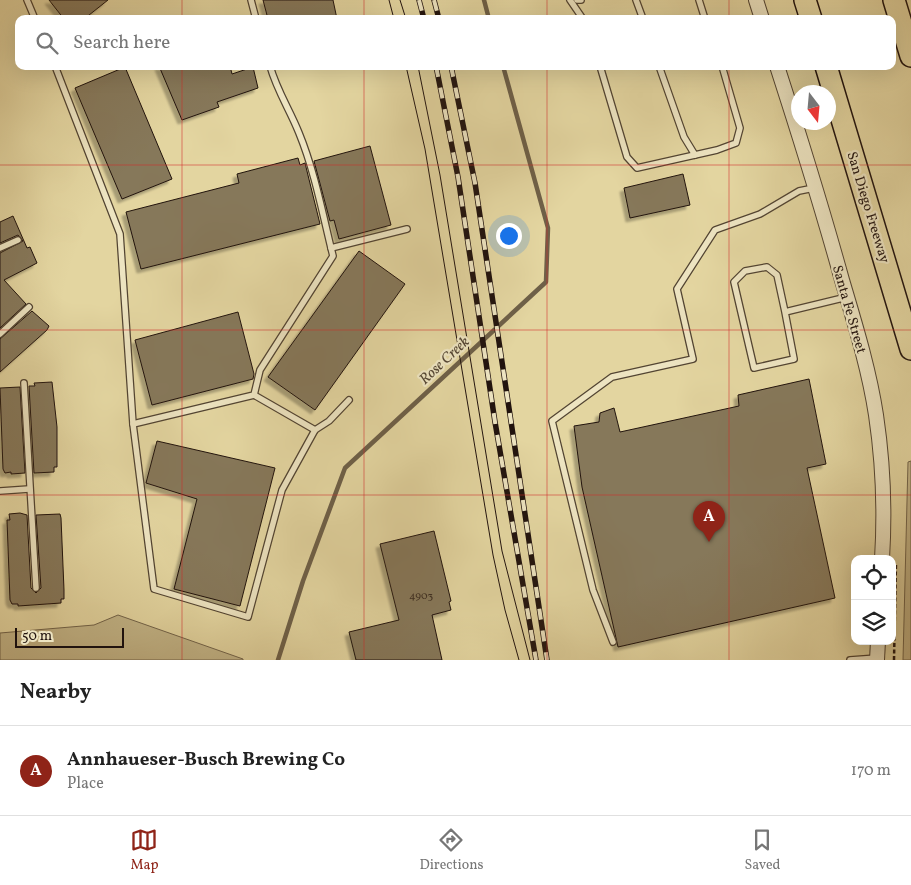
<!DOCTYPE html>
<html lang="en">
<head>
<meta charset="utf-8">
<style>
  body { margin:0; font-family:Vollkorn,serif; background:#f2f2f2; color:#222 }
  .controls { position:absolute; right:15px; bottom:15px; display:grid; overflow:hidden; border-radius:10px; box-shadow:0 5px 20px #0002 }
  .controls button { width:45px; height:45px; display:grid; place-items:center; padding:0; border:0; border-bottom:1px solid #e0e0e0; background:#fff; color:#222; font:25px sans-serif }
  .compass { position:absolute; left:791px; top:85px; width:45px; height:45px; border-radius:50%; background:#fff; box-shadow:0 5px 20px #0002; rotate:164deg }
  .scale { position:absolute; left:15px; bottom:12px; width:109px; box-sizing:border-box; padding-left:5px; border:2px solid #21130e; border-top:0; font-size:14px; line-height:18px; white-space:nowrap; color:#21130e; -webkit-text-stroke:4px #ede4c1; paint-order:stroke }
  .you { position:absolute; left:508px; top:235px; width:18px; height:18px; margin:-12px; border:4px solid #fff; border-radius:50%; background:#1a73e8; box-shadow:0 0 0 8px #1a73e833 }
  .badge { display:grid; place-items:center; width:32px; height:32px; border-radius:50%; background:#8f2418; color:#fff; font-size:16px; font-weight:700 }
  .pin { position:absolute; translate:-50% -41px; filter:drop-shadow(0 1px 2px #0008) }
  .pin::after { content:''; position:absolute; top:26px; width:18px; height:15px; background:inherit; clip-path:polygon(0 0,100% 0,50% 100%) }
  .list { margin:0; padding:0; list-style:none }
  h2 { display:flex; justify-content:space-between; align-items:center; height:65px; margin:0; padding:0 20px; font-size:21px }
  h2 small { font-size:16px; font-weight:400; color:#767676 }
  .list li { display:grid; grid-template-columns:32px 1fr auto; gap:15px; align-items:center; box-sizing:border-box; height:90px; padding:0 20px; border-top:1px solid #e0e0e0 }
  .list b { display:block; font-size:19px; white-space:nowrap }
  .list p { margin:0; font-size:16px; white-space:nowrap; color:#767676 }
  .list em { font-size:16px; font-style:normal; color:#767676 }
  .icon { flex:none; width:28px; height:28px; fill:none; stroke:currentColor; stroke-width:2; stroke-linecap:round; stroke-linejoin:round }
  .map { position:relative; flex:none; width:911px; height:660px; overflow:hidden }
  .search { position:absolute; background:#fff; box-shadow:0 5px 20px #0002; left:15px; right:15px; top:15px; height:55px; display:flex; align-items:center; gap:12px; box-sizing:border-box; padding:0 18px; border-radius:10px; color:#767676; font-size:19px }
  .sheet { height:155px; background:#fff }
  nav { display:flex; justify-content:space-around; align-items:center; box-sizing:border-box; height:70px; border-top:1px solid #e0e0e0; background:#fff; font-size:14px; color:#767676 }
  nav a { display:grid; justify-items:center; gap:2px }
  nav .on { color:#8f2418 }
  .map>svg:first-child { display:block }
</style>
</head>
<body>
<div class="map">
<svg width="911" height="660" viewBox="0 0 911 660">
  <defs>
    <filter id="shadow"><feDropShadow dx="-4" dy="4" stdDeviation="1" flood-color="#0004"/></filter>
  </defs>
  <rect width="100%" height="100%" fill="#e3d5a0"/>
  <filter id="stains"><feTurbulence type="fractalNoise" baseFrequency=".004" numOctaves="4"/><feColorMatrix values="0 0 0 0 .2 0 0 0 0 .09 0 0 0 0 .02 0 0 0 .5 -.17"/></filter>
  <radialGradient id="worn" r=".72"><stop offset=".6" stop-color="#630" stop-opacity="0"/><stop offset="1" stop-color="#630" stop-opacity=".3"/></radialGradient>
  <g fill="#c2b487" stroke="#72644a">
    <polygon points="911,461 911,660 903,660 908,462"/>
    <polygon points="118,615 243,659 243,660 0,660 0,633 94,625"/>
  </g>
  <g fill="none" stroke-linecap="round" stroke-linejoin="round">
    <g stroke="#6e6048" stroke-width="4.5">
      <polyline points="484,0 489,19"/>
      <polyline points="278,660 303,581 345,468 546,282 548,228 503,66"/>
    </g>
  </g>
  <g fill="#86785a" stroke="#21130e" filter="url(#shadow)">
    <polygon points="49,0 108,0 84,19 64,19"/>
    <polygon points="263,0 333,0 337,19 268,19"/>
    <polygon points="159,66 230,66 232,74 253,67 258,88 217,102 219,107 182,120"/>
    <polygon points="125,67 172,179 122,199 75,88"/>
    <polygon points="370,146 391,225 339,239 334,220 330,221 314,161"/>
    <polygon points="298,158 300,165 305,163 320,224 141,269 126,212 239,183 237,174"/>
    <polygon points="683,174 690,205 630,218 624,188"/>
    <polygon points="13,216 27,248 30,247 37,263 4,280 26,304 0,328 0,253 23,241 18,235 0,243 0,222"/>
    <polygon points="359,251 405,284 315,410 268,377"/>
    <polygon points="32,311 49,326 47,330 0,372 0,339"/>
    <polygon points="238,312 254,374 253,379 152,405 135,340"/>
    <polygon points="809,379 826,464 807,468 835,598 618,647 582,487 574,426 599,422 600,413 614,408 620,432 739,406 738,395"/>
    <polygon points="52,382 57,427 57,467 54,467 54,472 34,473 29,386 35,386 34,383"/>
    <polygon points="20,387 25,473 11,474 11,472 5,473 3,469 0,388"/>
    <polygon points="157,441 275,468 240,606 174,589 197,499 146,483"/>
    <polygon points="20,513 27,515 31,588 36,593 41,588 36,515 60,514 61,518 64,590 64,599 61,599 61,603 18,606 18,604 12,604 10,600 7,520 10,520 9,514"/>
    <polygon points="434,531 451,601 449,602 451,610 432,615 442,660 356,660 349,632 399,620 380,544"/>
  </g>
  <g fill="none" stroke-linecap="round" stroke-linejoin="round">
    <defs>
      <g id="service">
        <polyline points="27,0 35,19"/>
        <polyline points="251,0 256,19"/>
        <polyline points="570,0 583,19"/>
        <polyline points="577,0 581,0"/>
        <polyline points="636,0 643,19"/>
        <polyline points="699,0 705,19"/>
        <polyline points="55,66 120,234 133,424"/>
        <path d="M270,66C277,91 290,110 299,133C315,172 323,216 333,256L260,370L254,395L133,424L154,589L248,617L282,490L315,430L329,421L349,400"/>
        <polyline points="600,66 627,157 637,168 717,150 736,143 740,128 722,66"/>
        <polyline points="659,66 684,137 695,155"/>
        <polyline points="0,248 18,240"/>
        <polyline points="331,248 407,229"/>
        <polyline points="785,312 794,359 754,368 734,282 745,271 767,267 777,275 785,312 847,297"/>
        <polyline points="0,334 29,307"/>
        <polyline points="24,383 36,588"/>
        <polyline points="254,395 315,430"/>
        <polyline points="0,491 29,489"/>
        <polyline points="613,642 593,590 552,421 612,377 693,359 677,289 715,230 760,214 799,191 814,188"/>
        <polyline points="850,660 877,658"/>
      </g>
      <g id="tertiary">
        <polyline points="756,0 762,19"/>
        <path d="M777,66C800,137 822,208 842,280C855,324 869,369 876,415C883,462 885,511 882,559"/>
        <polyline points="877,660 878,641"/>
      </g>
      <g id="motorway">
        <polyline points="805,0 811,19"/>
        <polyline points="894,0 911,56"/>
        <polyline points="826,66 911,349"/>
      </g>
    </defs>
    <use href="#service" stroke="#524432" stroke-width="8"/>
    <use href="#tertiary" stroke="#524432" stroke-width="16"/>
    <use href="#motorway" stroke="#21130e" stroke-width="24"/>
    <polyline stroke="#21130e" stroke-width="2.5" stroke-dasharray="4 2.5" stroke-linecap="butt" points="894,660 896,563"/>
    <use href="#service" stroke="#ede4c1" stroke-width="5.5"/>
    <use href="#tertiary" stroke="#ede4c1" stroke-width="14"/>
    <use href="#motorway" stroke="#e3d5a0" stroke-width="21"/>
    <g stroke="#21130e" stroke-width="1">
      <polyline points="389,0 394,19"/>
      <polyline points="400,0 406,19"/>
      <polyline points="406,66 425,149 493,555 505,610 519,660"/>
      <polyline points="418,66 440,175 502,551 530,660"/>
    </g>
    <defs>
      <g id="rail">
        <polyline points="419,0 424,19"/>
        <polyline points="434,0 439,19"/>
        <polyline points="436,66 458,177 495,422 536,660"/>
        <polyline points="451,66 475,183 547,660"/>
      </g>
    </defs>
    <use href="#rail" stroke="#21130e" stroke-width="5.5"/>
    <use href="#rail" stroke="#ede4c1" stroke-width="4" stroke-dasharray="11" stroke-linecap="butt"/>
  </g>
  <path fill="none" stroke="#d62828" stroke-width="1" stroke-opacity="0.55" d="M182,0V19M364,0V19M547,0V19M729,0V19M182,66V660M364,66V660M547,66V660M729,66V660M0,165H911M0,330H911M0,495H911"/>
  <g text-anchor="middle" stroke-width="4.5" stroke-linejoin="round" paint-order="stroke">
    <g font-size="11" fill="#3a2c21">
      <text x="421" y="599">4903</text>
    </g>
    <g font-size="14" fill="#21130e" stroke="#ede4c1">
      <text transform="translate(869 207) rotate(73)" y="5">San Diego Freeway</text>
      <text transform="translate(850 309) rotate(74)" y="5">Santa Fe Street</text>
    </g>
    <g font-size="15" font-style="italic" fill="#544634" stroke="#ede4c1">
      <text transform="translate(444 360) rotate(-43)" y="5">Rose Creek</text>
    </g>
  </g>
  <rect width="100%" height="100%" filter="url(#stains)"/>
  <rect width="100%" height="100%" fill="url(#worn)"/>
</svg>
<div class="controls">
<button><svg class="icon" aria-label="locate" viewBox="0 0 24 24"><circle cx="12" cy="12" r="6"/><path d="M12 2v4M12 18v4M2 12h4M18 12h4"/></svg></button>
<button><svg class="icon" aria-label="layers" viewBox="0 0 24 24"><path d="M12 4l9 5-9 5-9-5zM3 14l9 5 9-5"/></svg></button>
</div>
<svg class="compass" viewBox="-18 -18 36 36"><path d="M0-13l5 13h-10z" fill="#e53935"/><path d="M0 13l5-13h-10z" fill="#767676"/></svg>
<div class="scale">50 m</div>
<div class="you"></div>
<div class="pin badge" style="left:709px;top:542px">A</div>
<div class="search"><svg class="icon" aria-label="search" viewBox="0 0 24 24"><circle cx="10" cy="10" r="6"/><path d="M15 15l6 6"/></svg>Search here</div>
</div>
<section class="sheet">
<h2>Nearby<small></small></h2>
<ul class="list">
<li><span class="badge">A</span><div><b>Annhaueser-Busch Brewing Co</b><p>Place</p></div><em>170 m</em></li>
</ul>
</section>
<nav>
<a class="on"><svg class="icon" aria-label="map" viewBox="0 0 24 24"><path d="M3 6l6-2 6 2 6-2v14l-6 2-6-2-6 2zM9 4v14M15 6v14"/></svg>Map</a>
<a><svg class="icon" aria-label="directions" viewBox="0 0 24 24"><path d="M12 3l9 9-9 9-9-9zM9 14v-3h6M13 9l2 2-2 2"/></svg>Directions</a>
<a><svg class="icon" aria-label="saved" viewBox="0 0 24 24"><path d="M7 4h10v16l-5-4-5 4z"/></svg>Saved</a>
</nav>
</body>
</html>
